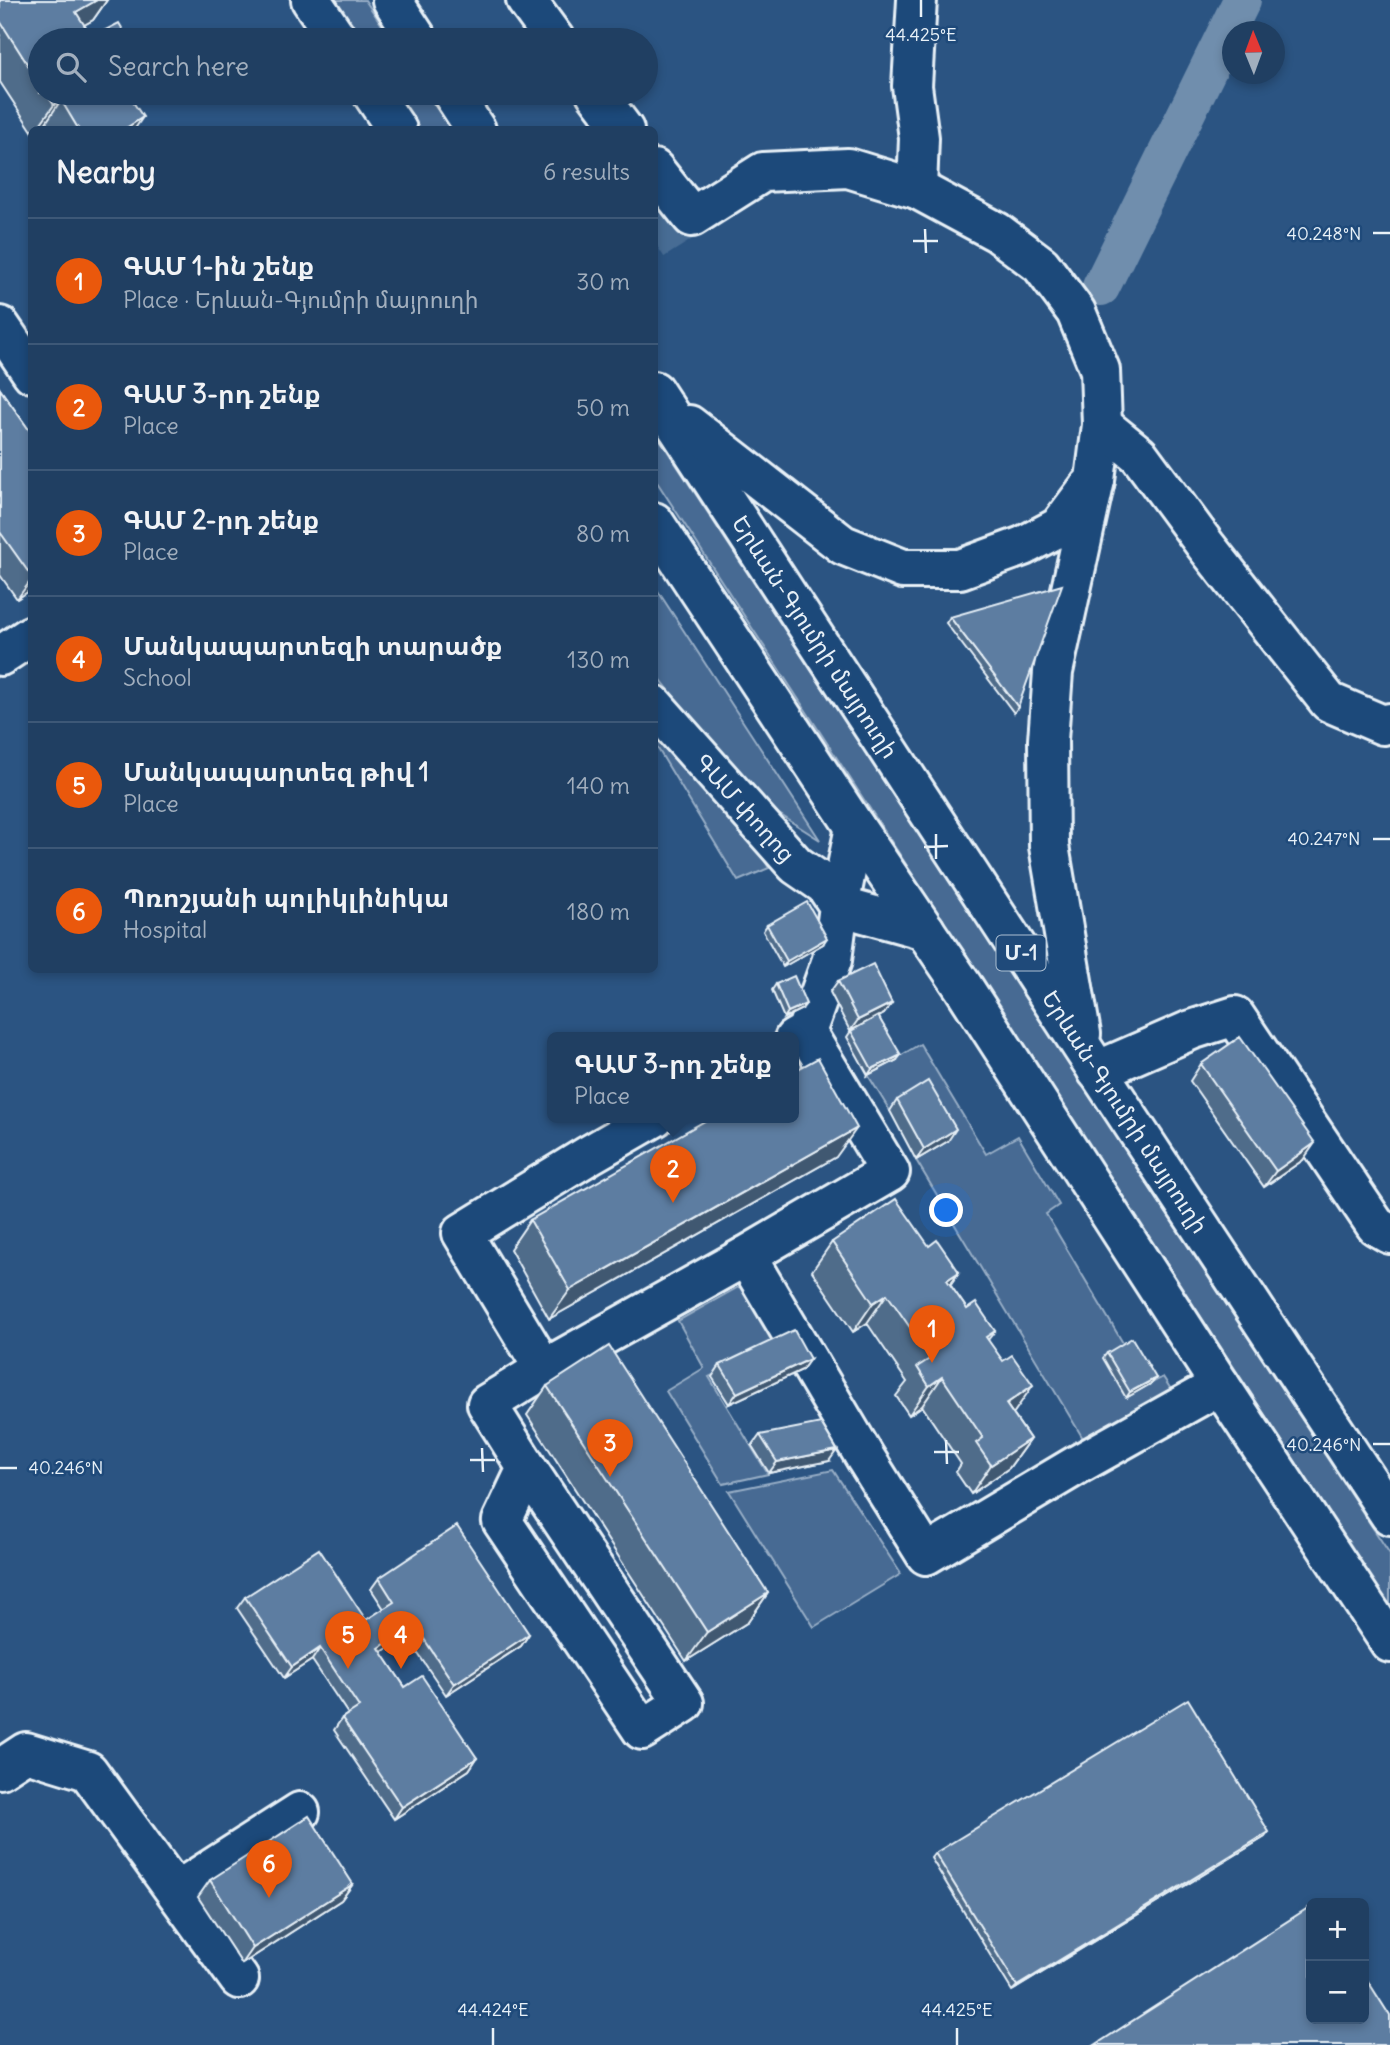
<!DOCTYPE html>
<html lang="en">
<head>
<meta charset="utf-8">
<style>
  body { margin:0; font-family:Delius,"Noto Sans Armenian",sans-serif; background:#284668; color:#f1f3f6 }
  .controls { position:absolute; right:21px; bottom:21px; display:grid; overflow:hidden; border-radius:10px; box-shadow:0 4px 10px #0003 }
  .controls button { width:63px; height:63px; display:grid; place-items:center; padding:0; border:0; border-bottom:2px solid #3d5877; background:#203f62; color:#f1f3f6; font:35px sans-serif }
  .compass { position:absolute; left:1222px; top:21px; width:63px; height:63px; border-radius:50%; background:#203f62; box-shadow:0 4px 10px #0003; rotate:359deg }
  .you { position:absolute; left:947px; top:1211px; width:24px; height:24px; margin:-18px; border:5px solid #fff; border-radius:50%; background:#1a73e8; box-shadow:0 0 0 10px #1a73e833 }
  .badge { display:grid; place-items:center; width:46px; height:46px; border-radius:50%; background:#ea580c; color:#fff; font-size:23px; font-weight:700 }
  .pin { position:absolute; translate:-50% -58px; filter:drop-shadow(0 2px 4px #0008) }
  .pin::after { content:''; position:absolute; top:37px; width:24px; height:21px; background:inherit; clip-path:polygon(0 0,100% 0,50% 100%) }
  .popup { position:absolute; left:547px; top:1032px; width:252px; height:91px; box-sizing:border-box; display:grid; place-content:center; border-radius:10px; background:#203f62; filter:drop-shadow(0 2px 5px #0005); font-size:23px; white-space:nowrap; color:#a2afbe }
  .popup b { font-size:26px; color:#f1f3f6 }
  .popup::after { content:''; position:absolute; left:50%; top:100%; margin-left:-14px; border:14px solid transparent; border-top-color:#203f62 }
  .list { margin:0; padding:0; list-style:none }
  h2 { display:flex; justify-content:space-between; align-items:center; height:91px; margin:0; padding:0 28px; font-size:30px }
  h2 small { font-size:23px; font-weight:400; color:#a2afbe }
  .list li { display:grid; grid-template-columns:46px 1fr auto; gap:21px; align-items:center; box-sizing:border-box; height:126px; padding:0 28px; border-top:2px solid #3d5877 }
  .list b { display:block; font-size:26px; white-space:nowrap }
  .list p { margin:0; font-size:23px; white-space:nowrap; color:#a2afbe }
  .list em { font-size:23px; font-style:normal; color:#a2afbe }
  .icon { flex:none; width:38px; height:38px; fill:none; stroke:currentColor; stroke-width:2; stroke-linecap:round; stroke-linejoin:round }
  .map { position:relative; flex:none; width:1390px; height:2045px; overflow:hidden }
  .search { position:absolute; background:#203f62; box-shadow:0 4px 10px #0003; left:28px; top:28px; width:630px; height:77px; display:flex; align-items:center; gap:18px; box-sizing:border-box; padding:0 24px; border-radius:38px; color:#a2afbe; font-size:26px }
  .panel { position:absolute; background:#203f62; box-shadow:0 4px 10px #0003; left:28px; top:126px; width:630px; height:847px; border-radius:10px }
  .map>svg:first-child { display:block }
</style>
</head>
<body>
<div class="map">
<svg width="1390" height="2045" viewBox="0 0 1390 2045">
  <rect width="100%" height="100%" fill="#2b5482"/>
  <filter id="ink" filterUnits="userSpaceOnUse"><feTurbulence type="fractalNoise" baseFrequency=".0143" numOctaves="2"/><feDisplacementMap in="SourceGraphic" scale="14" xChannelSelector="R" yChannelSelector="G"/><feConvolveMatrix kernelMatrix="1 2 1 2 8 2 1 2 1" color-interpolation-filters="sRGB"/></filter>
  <g filter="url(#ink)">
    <g fill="#476b93" stroke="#98aec6" stroke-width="2">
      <polygon points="333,0 365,0 392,40 360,40"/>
      <polygon points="394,93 426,93 451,129 419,129"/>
      <polygon points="655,432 1390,1554 1390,1607 655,479"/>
      <polygon points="654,585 820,840 779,814 701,731 658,676 654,668"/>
      <polygon points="655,728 757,848 769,868 738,881 655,744"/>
      <polygon points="920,1044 986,1154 1018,1136 1059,1205 1046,1214 1148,1385 1163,1377 1174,1394 1087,1445 916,1160 948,1141 920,1093 890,1111 868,1075"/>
      <polygon points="751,1280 786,1341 709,1377 768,1474 723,1484 666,1391 704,1368 678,1321"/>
      <polygon points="833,1470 901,1574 814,1627 729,1491"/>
    </g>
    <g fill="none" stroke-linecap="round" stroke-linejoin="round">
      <polyline stroke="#708ead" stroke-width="38" points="1101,287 1242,0"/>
      <polyline stroke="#476c94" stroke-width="38" stroke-dasharray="38 19" stroke-linecap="butt" points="654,241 692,217"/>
      <defs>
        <g id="minor">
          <polyline points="526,0 555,40"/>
          <polyline points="917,0 912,86 919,138 917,189"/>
          <polyline points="596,93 624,130"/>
          <polyline points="654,169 692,217 763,172 848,168 917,189 997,232 1041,265 1076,312 1100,370 1102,425 1095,480"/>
          <polyline points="0,326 32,373"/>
          <polyline points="1102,425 1139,455 1206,546 1329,702 1383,725 1390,723"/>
          <polyline points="0,656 32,635"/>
          <polyline points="654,705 796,865 825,885 839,906 832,960 806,1032 794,1039"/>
          <polyline points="1097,1071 1191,1030 1235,1016 1376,1226 1390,1234"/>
          <polyline points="746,1256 866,1459 926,1555 1077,1465 1220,1385"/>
          <polyline points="544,1369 462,1233 589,1155 655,1117"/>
          <polyline points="527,1468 502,1521 642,1730 684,1703 527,1468 487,1404 544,1369 746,1256 890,1172 806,1032"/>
          <polyline points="0,1769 26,1752 88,1771 239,1979"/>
          <polyline points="177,1891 300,1812"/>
        </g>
        <g id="highway">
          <polyline points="311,0 338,40"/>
          <polyline points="392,0 418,40"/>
          <polyline points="372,93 397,130"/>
          <polyline points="452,93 476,130"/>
          <polyline points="654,391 1084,1050 1390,1515"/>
          <polyline points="689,425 843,545 903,569 960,569 1023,546 1059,527 1089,487"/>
          <polyline points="654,522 855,827 964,988 1220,1385 1390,1643"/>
          <polyline points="855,827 839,906 925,930"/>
          <polyline points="1081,1034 1049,846 1048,740 1053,672 1095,480"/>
        </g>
      </defs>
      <use href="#minor" stroke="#e8f1f8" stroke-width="44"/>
      <use href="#highway" stroke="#e8f1f8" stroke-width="44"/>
      <use href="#minor" stroke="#1f4a7a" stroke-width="38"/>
      <use href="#highway" stroke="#1f4a7a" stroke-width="38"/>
    </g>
    <g fill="#506c8a" stroke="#e8f1f8" stroke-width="2">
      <polygon points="0,0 107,0 93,20 84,25 92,37 129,40 40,40 40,93 127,93 134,130 32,130 32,131 0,82"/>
      <polygon points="0,389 32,434 32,589 17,599 0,575"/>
      <polygon points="950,617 1018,707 1014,713 946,623"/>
      <polygon points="767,925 823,944 783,967 763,931"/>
      <polygon points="838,981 892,1003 884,1014 879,1017 897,1060 868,1075 847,1037 851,1031 871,1020 850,1031 830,992"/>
      <polygon points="776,984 802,1009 784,1018 772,990"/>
      <polygon points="1201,1064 1303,1160 1264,1187 1190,1081"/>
      <polygon points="897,1100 948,1141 916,1160 890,1111"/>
      <polygon points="836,1157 549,1319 510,1249 530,1220"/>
      <polygon points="832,1242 929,1246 959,1272 950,1285 967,1309 995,1331 988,1340 1013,1414 1030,1439 1009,1468 971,1494 956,1472 961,1464 922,1406 909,1415 896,1396 907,1382 867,1323 853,1332 812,1271"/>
      <polygon points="1107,1353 1156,1378 1152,1383 1126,1398 1103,1358"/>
      <polygon points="810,1359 802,1370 729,1404 712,1377 720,1365"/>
      <polygon points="547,1386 768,1593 748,1622 686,1661 527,1415"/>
      <polygon points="760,1435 829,1461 769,1473 752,1446"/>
      <polygon points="379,1578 529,1634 521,1646 446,1695 406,1636 381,1652 405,1687 477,1758 469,1770 394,1819 334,1730 342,1718 348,1714 312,1660 284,1678 237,1608 245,1597 366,1620 384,1609 371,1589"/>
      <polygon points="1265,1837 1012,1991 931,1858 935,1853"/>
      <polygon points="210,1880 353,1884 341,1900 242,1964 198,1897"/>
    </g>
    <g fill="#415871" stroke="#e8f1f8" stroke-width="2">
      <polygon points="97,0 107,0 93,20 57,40 76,12"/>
      <polygon points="61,100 41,130 36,130 54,105"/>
      <polygon points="143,117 134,130 123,130"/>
      <polygon points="32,579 32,589 17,599"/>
      <polygon points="827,938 823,944 783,967 787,961"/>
      <polygon points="892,1003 884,1014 850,1031 858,1020"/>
      <polygon points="806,1004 802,1009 784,1018 788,1012"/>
      <polygon points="901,1055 897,1060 868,1075 872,1069"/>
      <polygon points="857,1128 836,1157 549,1319 570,1290"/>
      <polygon points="956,1129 948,1141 916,1160 924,1149"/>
      <polygon points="1315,1143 1303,1160 1264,1187 1276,1171"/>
      <polygon points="959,1272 939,1301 947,1280"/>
      <polygon points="887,1294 867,1323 853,1332 873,1303"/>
      <polygon points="810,1359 802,1370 729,1404 737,1393"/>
      <polygon points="942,1377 922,1406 909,1415 929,1386"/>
      <polygon points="1156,1378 1152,1383 1126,1398 1130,1392"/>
      <polygon points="1033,1385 1013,1414 1006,1404"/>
      <polygon points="1030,1439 1009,1468 971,1494 991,1465"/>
      <polygon points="837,1450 829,1461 769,1473 777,1462"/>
      <polygon points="768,1593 748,1622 686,1661 707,1632"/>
      <polygon points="414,1624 406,1636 371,1659 379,1648"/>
      <polygon points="529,1634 521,1646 446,1695 454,1684"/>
      <polygon points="320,1648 312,1660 284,1678 292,1667"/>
      <polygon points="477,1758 469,1770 394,1819 402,1807"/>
      <polygon points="1269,1832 1265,1837 1012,1991 1017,1986"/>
      <polygon points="353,1884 341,1900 242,1964 253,1948"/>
    </g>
    <g fill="#5d7da1" stroke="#e8f1f8" stroke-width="2">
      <polygon points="0,0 97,0 76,12 92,37 119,23 129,40 40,40 40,84 0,21"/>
      <polygon points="46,93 127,93 143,117 123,130 79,130 61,100 54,105"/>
      <polygon points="0,389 32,434 32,577 0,532"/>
      <polygon points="1062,585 1018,707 950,617"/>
      <polygon points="807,902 827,938 787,961 767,925"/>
      <polygon points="873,964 892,1003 858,1020 838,981"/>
      <polygon points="794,976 806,1004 788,1012 776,984"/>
      <polygon points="878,1016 901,1055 872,1069 851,1031"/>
      <polygon points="1240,1037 1315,1143 1276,1171 1201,1064"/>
      <polygon points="818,1058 857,1128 570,1290 530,1220 712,1117 794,1117 794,1071"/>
      <polygon points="928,1081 956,1129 924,1149 897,1100"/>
      <polygon points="896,1199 929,1246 937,1240 959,1272 947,1280 967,1309 976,1303 995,1331 986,1337 1003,1361 1012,1355 1033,1385 1006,1404 1030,1439 991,1465 976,1443 983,1438 942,1377 929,1386 917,1367 931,1358 887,1294 873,1303 832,1242"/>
      <polygon points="794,1330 810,1359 737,1393 720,1365"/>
      <polygon points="1132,1338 1156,1378 1130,1392 1107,1353"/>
      <polygon points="609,1346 768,1593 707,1632 547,1386"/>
      <polygon points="821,1423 837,1450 777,1462 760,1435"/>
      <polygon points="457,1526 529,1634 454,1684 414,1624 379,1648 405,1687 422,1676 477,1758 402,1807 342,1718 359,1707 320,1648 292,1667 245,1597 319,1549 366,1620 394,1602 379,1578"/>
      <polygon points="1188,1699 1269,1832 1017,1986 935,1853"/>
      <polygon points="309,1816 353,1884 253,1948 210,1880"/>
      <polygon points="1311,1906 1311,2019 1364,2019 1364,1975 1390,2016 1390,2045 1095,2045"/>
    </g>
  </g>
  <path fill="none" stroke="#e8f1f8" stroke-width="2.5" d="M921,0V17M925,229L926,253M1373,233H1390M913,241H938M936,834V859M1373,839H1390M924,847L948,846M946,1440L947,1464M1373,1444H1390M482,1448L483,1472M934,1452H959M470,1460H495M0,1468H17M493,2028V2045M957,2028V2045"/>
  <g text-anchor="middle" stroke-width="5" stroke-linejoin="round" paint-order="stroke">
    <rect fill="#1f4a7a" stroke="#acbfd2" stroke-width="2" x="996.5" y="935.5" width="49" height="35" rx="5"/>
    <g font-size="21" font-weight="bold" fill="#e8f1f8">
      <text x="1021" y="960">Մ-1</text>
    </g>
    <g font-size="23" fill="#e8f1f8" stroke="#1f4a7a">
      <text transform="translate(815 637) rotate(57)" y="8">Երևան-Գյումրի մայրուղի</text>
      <text transform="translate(745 808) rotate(48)" y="8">ԳԱՄ փողոց</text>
      <text transform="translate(1125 1112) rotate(57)" y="8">Երևան-Գյումրի մայրուղի</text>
    </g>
  </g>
  <g font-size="18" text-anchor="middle" fill="#e8f1f8" stroke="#1f4a7a" stroke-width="5" stroke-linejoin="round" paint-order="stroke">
    <text x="921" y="41">44.425°E</text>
    <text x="1324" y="240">40.248°N</text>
    <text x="1324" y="845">40.247°N</text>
    <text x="1324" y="1451">40.246°N</text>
    <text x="66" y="1474">40.246°N</text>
    <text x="493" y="2016">44.424°E</text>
    <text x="957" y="2016">44.425°E</text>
  </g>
</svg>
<div class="controls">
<button>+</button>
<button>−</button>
</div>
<svg class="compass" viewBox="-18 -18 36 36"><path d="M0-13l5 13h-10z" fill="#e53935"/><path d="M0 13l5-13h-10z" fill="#a2afbe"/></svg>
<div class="you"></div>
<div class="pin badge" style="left:932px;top:1363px">1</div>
<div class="pin badge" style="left:673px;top:1203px">2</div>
<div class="popup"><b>ԳԱՄ 3-րդ շենք</b>Place</div>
<div class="pin badge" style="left:610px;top:1477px">3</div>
<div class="pin badge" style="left:401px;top:1669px">4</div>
<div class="pin badge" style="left:348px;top:1669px">5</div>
<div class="pin badge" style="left:269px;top:1898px">6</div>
<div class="search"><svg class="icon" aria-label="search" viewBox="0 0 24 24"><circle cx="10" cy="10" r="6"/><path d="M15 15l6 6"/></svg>Search here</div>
<section class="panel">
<h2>Nearby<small>6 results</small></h2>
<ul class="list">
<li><span class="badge">1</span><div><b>ԳԱՄ 1-ին շենք</b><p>Place · Երևան-Գյումրի մայրուղի</p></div><em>30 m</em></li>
<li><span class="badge">2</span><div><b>ԳԱՄ 3-րդ շենք</b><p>Place</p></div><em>50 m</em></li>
<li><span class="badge">3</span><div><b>ԳԱՄ 2-րդ շենք</b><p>Place</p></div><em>80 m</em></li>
<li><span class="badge">4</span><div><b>Մանկապարտեզի տարածք</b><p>School</p></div><em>130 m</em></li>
<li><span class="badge">5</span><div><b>Մանկապարտեզ թիվ 1</b><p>Place</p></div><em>140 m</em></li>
<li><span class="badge">6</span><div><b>Պռոշյանի պոլիկլինիկա</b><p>Hospital</p></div><em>180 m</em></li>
</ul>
</section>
</div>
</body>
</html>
